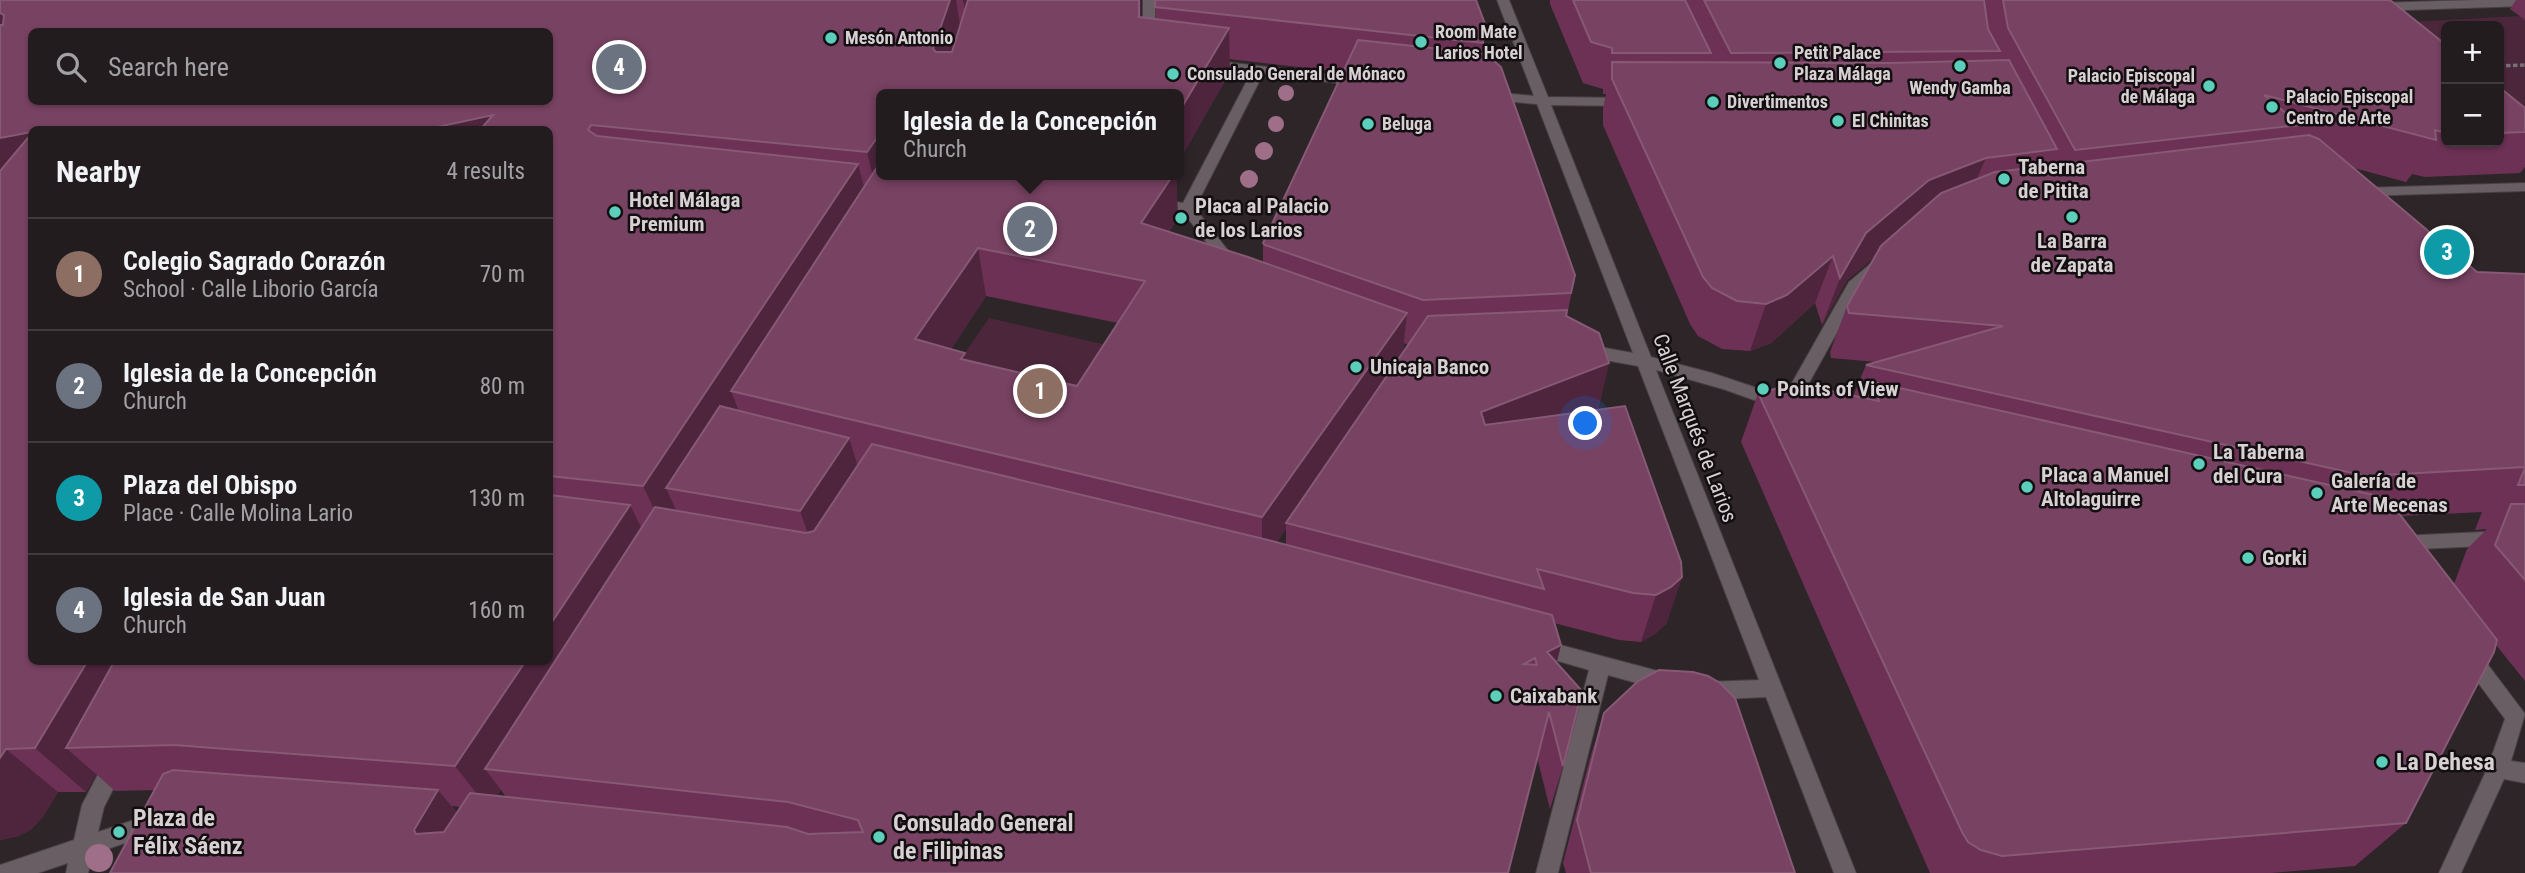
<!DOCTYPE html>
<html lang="en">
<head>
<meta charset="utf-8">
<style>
  body { margin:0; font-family:"Roboto Condensed",sans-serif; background:#2e292c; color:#f1f3f6 }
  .controls { position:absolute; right:21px; top:21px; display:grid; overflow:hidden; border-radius:10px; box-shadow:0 2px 5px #0004 }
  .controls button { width:63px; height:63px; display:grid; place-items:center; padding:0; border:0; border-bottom:2px solid #3f3a3d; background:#221c1f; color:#f1f3f6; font:35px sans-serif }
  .you { position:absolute; left:1586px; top:424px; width:24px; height:24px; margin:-18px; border:5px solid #fff; border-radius:50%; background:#1a73e8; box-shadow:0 0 0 10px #1a73e833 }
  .badge { display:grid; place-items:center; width:46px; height:46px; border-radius:50%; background:#b45309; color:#fff; font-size:23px; font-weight:700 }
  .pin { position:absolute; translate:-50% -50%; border:4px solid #fff; box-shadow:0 2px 7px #0006 }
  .popup { position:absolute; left:876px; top:89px; width:308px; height:91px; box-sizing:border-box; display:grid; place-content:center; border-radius:10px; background:#221c1f; filter:drop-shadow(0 2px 5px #0005); font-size:23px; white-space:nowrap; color:#a2a1a4 }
  .popup b { font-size:26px; color:#f1f3f6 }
  .popup::after { content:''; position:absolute; left:50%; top:100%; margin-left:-14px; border:14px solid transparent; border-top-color:#221c1f }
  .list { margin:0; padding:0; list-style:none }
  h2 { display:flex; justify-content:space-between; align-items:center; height:91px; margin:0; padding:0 28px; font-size:30px }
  h2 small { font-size:23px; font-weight:400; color:#a2a1a4 }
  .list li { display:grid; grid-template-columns:46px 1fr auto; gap:21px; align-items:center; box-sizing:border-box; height:112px; padding:0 28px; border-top:2px solid #3f3a3d }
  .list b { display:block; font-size:26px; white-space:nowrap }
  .list p { margin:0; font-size:23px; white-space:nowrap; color:#a2a1a4 }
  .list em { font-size:23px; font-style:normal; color:#a2a1a4 }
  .icon { flex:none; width:38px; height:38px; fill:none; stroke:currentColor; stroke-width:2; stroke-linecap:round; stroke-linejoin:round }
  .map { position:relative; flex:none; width:2525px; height:873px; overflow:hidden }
  .search { position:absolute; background:#221c1f; box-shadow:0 2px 5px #0004; left:28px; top:28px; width:525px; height:77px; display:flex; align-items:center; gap:18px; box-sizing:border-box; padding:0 24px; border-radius:10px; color:#a2a1a4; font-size:26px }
  .panel { position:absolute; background:#221c1f; box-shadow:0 2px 5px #0004; left:28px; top:126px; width:525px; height:539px; border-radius:10px }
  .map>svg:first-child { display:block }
</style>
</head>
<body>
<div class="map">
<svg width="2525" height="873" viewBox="0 0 2525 873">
  <rect width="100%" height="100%" fill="#2e2529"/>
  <g fill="#4c273c">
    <polygon points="2520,16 2525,20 2525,116 2499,108 2499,26 2446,26 2446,65 2410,22"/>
    <polygon points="989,318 1120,348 1084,408 949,376"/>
  </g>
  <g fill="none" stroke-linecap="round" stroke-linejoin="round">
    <defs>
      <g id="pedestrian">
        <polygon points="1143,0 1155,0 1155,42 1149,46 1143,42"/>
        <polygon points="1497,0 1509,0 1548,97 1626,98 1633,102 1626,106 1551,105 1651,357 1712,373 1784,397 1849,282 1875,260 1885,260 1888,263 1861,289 1794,410 1782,410 1723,389 1656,370 1856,873 1834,873 1766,697 1703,700 1696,697 1693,691 1696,685 1703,682 1759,680 1638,366 1583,356 1575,350 1583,344 1633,353 1537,104 1490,100 1483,96 1490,92 1534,96"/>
        <polygon points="2474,0 2525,0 2525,6 2375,11 2369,7 2375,3"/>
        <polygon points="1208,60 1361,78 1368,82 1361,86 1263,74 1195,208 1240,266 1232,271 1227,269 1183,212 1151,206 1149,203 1156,199 1183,203 1251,73 1203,67 1201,64"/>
        <polygon points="2525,183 2525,191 2360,196 2353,192 2360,188"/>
        <polygon points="2525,530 2525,544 2399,550 2392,548 2390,543 2392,538 2399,536"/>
        <polygon points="1538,639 1669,674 1676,677 1679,683 1676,689 1669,692 1608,675 1558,873 1536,873 1589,670 1531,653 1528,647 1531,641"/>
        <polygon points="2469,647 2476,649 2525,714 2511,761 2525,763 2525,783 2504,779 2461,873 2439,873 2487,769 2505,719 2462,661 2459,655 2462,649"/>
        <polygon points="116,753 124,755 127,762 104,807 98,832 155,813 163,816 166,823 163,830 93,854 88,873 66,873 68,863 38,873 0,873 0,865 74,840 82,805 108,755"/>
      </g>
    </defs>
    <use href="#pedestrian" stroke="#484144" stroke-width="2"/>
    <polyline stroke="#787074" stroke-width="3.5" stroke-dasharray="4.5 2.5" stroke-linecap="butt" points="2499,66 2525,65"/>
    <use href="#pedestrian" fill="#695e63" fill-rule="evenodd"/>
  </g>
  <g fill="#9f6f89">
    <circle cx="1286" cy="93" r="8"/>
    <circle cx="1276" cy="124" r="8"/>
    <circle cx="1264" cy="151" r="9"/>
    <circle cx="1249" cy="179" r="9"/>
    <circle cx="99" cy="858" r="14"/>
  </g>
  <g fill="#6c3155" fill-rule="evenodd">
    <path d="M0,0H1141V17L1156,19L1155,0L1485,24L1482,54L1575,275L1567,316L1609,363L1598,410L1682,577L1666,624L1655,634L1641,642L1619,640L1554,623L1561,645L1557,662L1563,766L1550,809L1537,757L1508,873H110L154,790L115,791L96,774L86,792H58L42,818L30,830L18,836L0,840ZM32,32H550V102H32ZM1229,59L1343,72L1263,243V262L1169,232L1178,217L1176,175H881V94H1179V161L1230,72ZM32,130H550V662H32ZM986,296L1118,323L1077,386L967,361L965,353L951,349ZM1404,343L1408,345L1403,353ZM1286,529V545L1277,542ZM501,790L506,797L497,796ZM452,806L460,807L457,813Z"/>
    <path d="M1550,0H2390L2446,45V142H2499V87L2525,108V167L2520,173L2425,177L2412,174L2406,182L2354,168L2477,272L2525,274V681L2496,645L2406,823L2355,866L2271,873H1930L1741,442L1758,393L1853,396L1866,365L1876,362L1831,358L1830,352L1847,306L1875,257L1847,280L1822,325L1815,303L1771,343L1750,351L1722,349L1698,336L1690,324L1603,125V108L1606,94H1603V89L1583,83L1550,4ZM2482,512L2475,530L2487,529L2467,549L2454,584L2402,516Z"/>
    <polygon points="2516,0 2525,0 2525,20 2510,9"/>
    <polygon points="1604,713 1795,873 1566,873 1563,863 1590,758"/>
  </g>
  <g fill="#4e253d">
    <polygon points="950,0 956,0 961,31 942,93 933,49"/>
    <polygon points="963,0 972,0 966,17"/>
    <polygon points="1139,0 1141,0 1142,61 1139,17"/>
    <polygon points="0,13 1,13 32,56 0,63"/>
    <polygon points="1229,28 1230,72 1179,161 1179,112"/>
    <polygon points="493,115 500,130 423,130"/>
    <polygon points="32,132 0,191 0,138"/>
    <polygon points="881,132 881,175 878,197 867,152"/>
    <polygon points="1986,158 1966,204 1910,228 1847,280 1822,325 1840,278 1866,233 1929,180"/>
    <polygon points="858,164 870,210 731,391 740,414 666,488 677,512 665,532 643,486"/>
    <polygon points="1173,175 1176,175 1178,217 1145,270 1141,223"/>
    <polygon points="978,248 986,296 926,387 915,339"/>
    <polygon points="1833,256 1815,303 1771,343 1750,351 1766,304"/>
    <polygon points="1407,313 1402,360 1286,523 1286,529 1262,564 1262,517"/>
    <polygon points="965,353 975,400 961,359"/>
    <polygon points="1609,363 1598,411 1474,460 1481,412"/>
    <polygon points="849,438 864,486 817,559 800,511"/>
    <polygon points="630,505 653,551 485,769 501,790 489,809 455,766 525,662 550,662 550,625"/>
    <polygon points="1682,577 1666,624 1655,634 1641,642 1656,595"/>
    <polygon points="1561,645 1549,690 1547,652"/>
    <polygon points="87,662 159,662 66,748 96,774 86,792 35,748"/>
    <polygon points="6,749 58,792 42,818 30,830 18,836 0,840 0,758"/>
    <polygon points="438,790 474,833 416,834 414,830"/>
  </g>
  <g fill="#784262" stroke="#865974" stroke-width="2" fill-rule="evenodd">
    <path d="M0,0H950L933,49L936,52H952L968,0H1139V17L1229,28L1179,112V94H881V132L867,152L591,125L588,130L597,136L858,164L643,486L550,476V130H480L493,115L423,130H32V132L0,138V25H3L4,15L0,13ZM32,32H550V102H32Z"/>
    <polygon points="1155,0 1476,0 1485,24 1483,43 1155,7"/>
    <polygon points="1573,0 1685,0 1711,53 1612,53 1612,48 1591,42"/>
    <polygon points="1704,0 1984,0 1988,29 2000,51 1731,53"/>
    <polygon points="2003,0 2390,0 2446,45 2446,133 2435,130 2436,140 2264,95 2300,125 2075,150 2008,28"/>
    <polygon points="1358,40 1486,54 1501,67 1575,275 1571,293 1423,300 1265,245 1263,243"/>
    <polygon points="2009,60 2057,149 1986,158 1929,180 1866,233 1840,278 1833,256 1787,295 1766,304 1737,301 1712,288 1703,277 1612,79 1612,62 1889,63"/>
    <polygon points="2499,87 2525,108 2525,132 2499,133"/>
    <polygon points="32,133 32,662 87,662 35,748 6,749 0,758 0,171"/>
    <polygon points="2309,135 2319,139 2477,272 2525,274 2525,467 2366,476 1866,365 2003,326 1849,313 1847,306 1881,246 1941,193 1995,172"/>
    <path d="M881,161V175H1173L1141,223L1248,257L1407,313L1262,517L731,391ZM978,248L1145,281L1077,386L961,359L965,353L915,339Z"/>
    <polygon points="1567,310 1566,316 1599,333 1609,363 1481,412 1485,425 1625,406 1681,562 1682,577 1671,587 1656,595 1633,593 1537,569 1544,589 1286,523 1428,316"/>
    <polygon points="1873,382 2387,498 2497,640 2494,652 2406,823 2002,856 1981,850 1968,842 1962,832 1758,393 1795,384 1879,401"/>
    <polygon points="720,406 849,438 800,511 666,488"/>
    <path d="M872,444L1268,540L1552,615L1561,645L1547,652L1582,691L1563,766L1549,712L1508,873H110L163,774L173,770L438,790L414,830L416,834L444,832L470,793L787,827L808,834L863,832L858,820L788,802L485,769L655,507L806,533L814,531ZM1535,658L1537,665L1524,664Z"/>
    <polygon points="2525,468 2525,485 2518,485"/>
    <polygon points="550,495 630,505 550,625"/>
    <polygon points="2511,504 2525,504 2525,580 2495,545"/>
    <polygon points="114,662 525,662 455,766 174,745 66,748"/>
    <polygon points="1659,670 1693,672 1708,676 1720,683 1735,698 1795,873 1591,873 1577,820 1604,713 1638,681"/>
  </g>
  <g fill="#5bcebc" stroke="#130f11" stroke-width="2.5">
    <circle cx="831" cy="38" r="7"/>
    <circle cx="1421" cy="42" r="7"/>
    <circle cx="1780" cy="63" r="7"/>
    <circle cx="1960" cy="66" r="7"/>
    <circle cx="1173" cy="74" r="7"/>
    <circle cx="2209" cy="86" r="7"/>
    <circle cx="1713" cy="102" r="7"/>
    <circle cx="2272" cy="107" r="7"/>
    <circle cx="1838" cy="121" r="7"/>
    <circle cx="1368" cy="124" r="7"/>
    <circle cx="2004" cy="179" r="7"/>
    <circle cx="615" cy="212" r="7"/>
    <circle cx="2072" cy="217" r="7"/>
    <circle cx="1181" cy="218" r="7"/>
    <circle cx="1356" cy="367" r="7"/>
    <circle cx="1763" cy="389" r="7"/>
    <circle cx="2199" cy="464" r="7"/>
    <circle cx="2027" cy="487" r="7"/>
    <circle cx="2317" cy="493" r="7"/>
    <circle cx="2248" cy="558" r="7"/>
    <circle cx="1496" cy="696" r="7"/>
    <circle cx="2382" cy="762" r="7"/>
    <circle cx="119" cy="832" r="7"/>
    <circle cx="879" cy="837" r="7"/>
  </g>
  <g text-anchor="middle" stroke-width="5" stroke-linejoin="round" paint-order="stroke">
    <g font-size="18" font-weight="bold" fill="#d7d1d4" stroke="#130f11" text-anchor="start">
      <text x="1435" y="38">Room Mate<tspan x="1435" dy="21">Larios Hotel</tspan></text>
      <text x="845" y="44">Mesón Antonio</text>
      <text x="1794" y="59">Petit Palace<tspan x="1794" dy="21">Plaza Málaga</tspan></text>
      <text x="1187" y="80">Consulado General de Mónaco</text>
      <text x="2195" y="82" text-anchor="end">Palacio Episcopal<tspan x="2195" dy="21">de Málaga</tspan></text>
      <text x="1960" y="94" text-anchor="middle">Wendy Gamba</text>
      <text x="2286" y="103">Palacio Episcopal<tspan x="2286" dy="21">Centro de Arte</tspan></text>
      <text x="1727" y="108">Divertimentos</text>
      <text x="1852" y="127">El Chinitas</text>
      <text x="1382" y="130">Beluga</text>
    </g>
    <g font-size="21" font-weight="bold" fill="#d7d1d4" stroke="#130f11" text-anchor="start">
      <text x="2018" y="174">Taberna<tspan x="2018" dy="24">de Pitita</tspan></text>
      <text x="629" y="207">Hotel Málaga<tspan x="629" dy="24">Premium</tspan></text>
      <text x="1195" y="213">Placa al Palacio<tspan x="1195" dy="24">de los Larios</tspan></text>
      <text x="2072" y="248" text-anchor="middle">La Barra<tspan x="2072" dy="24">de Zapata</tspan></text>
      <text x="1370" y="374">Unicaja Banco</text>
      <text x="1777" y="396">Points of View</text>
      <text x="2213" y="459">La Taberna<tspan x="2213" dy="24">del Cura</tspan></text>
      <text x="2041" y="482">Placa a Manuel<tspan x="2041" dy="24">Altolaguirre</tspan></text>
      <text x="2331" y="488">Galería de<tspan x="2331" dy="24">Arte Mecenas</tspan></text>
      <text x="2262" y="565">Gorki</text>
      <text x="1510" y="703">Caixabank</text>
    </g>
    <g font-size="21" fill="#d7d1d4" stroke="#130f11">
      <text transform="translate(1695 428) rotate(69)" y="7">Calle Marqués de Larios</text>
    </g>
    <g font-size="24" font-weight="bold" fill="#d7d1d4" stroke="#130f11" text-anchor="start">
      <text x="2396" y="770">La Dehesa</text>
      <text x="133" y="826">Plaza de<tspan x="133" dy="28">Félix Sáenz</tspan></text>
      <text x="893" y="831">Consulado General<tspan x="893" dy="28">de Filipinas</tspan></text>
    </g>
  </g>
</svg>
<div class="controls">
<button>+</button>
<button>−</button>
</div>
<div class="you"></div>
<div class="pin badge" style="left:1040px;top:391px;background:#8d6e63">1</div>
<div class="pin badge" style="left:1030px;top:229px;background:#6b7280">2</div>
<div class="popup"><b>Iglesia de la Concepción</b>Church</div>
<div class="pin badge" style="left:2447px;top:252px;background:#0f9aa8">3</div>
<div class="pin badge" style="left:619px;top:67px;background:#6b7280">4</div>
<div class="search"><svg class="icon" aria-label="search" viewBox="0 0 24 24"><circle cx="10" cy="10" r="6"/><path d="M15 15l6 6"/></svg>Search here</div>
<section class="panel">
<h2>Nearby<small>4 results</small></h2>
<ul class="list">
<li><span class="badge" style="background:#8d6e63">1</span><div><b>Colegio Sagrado Corazón</b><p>School · Calle Liborio García</p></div><em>70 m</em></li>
<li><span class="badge" style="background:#6b7280">2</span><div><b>Iglesia de la Concepción</b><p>Church</p></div><em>80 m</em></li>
<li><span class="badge" style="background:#0f9aa8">3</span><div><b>Plaza del Obispo</b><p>Place · Calle Molina Lario</p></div><em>130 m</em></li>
<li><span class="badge" style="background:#6b7280">4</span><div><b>Iglesia de San Juan</b><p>Church</p></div><em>160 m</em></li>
</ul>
</section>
</div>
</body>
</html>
